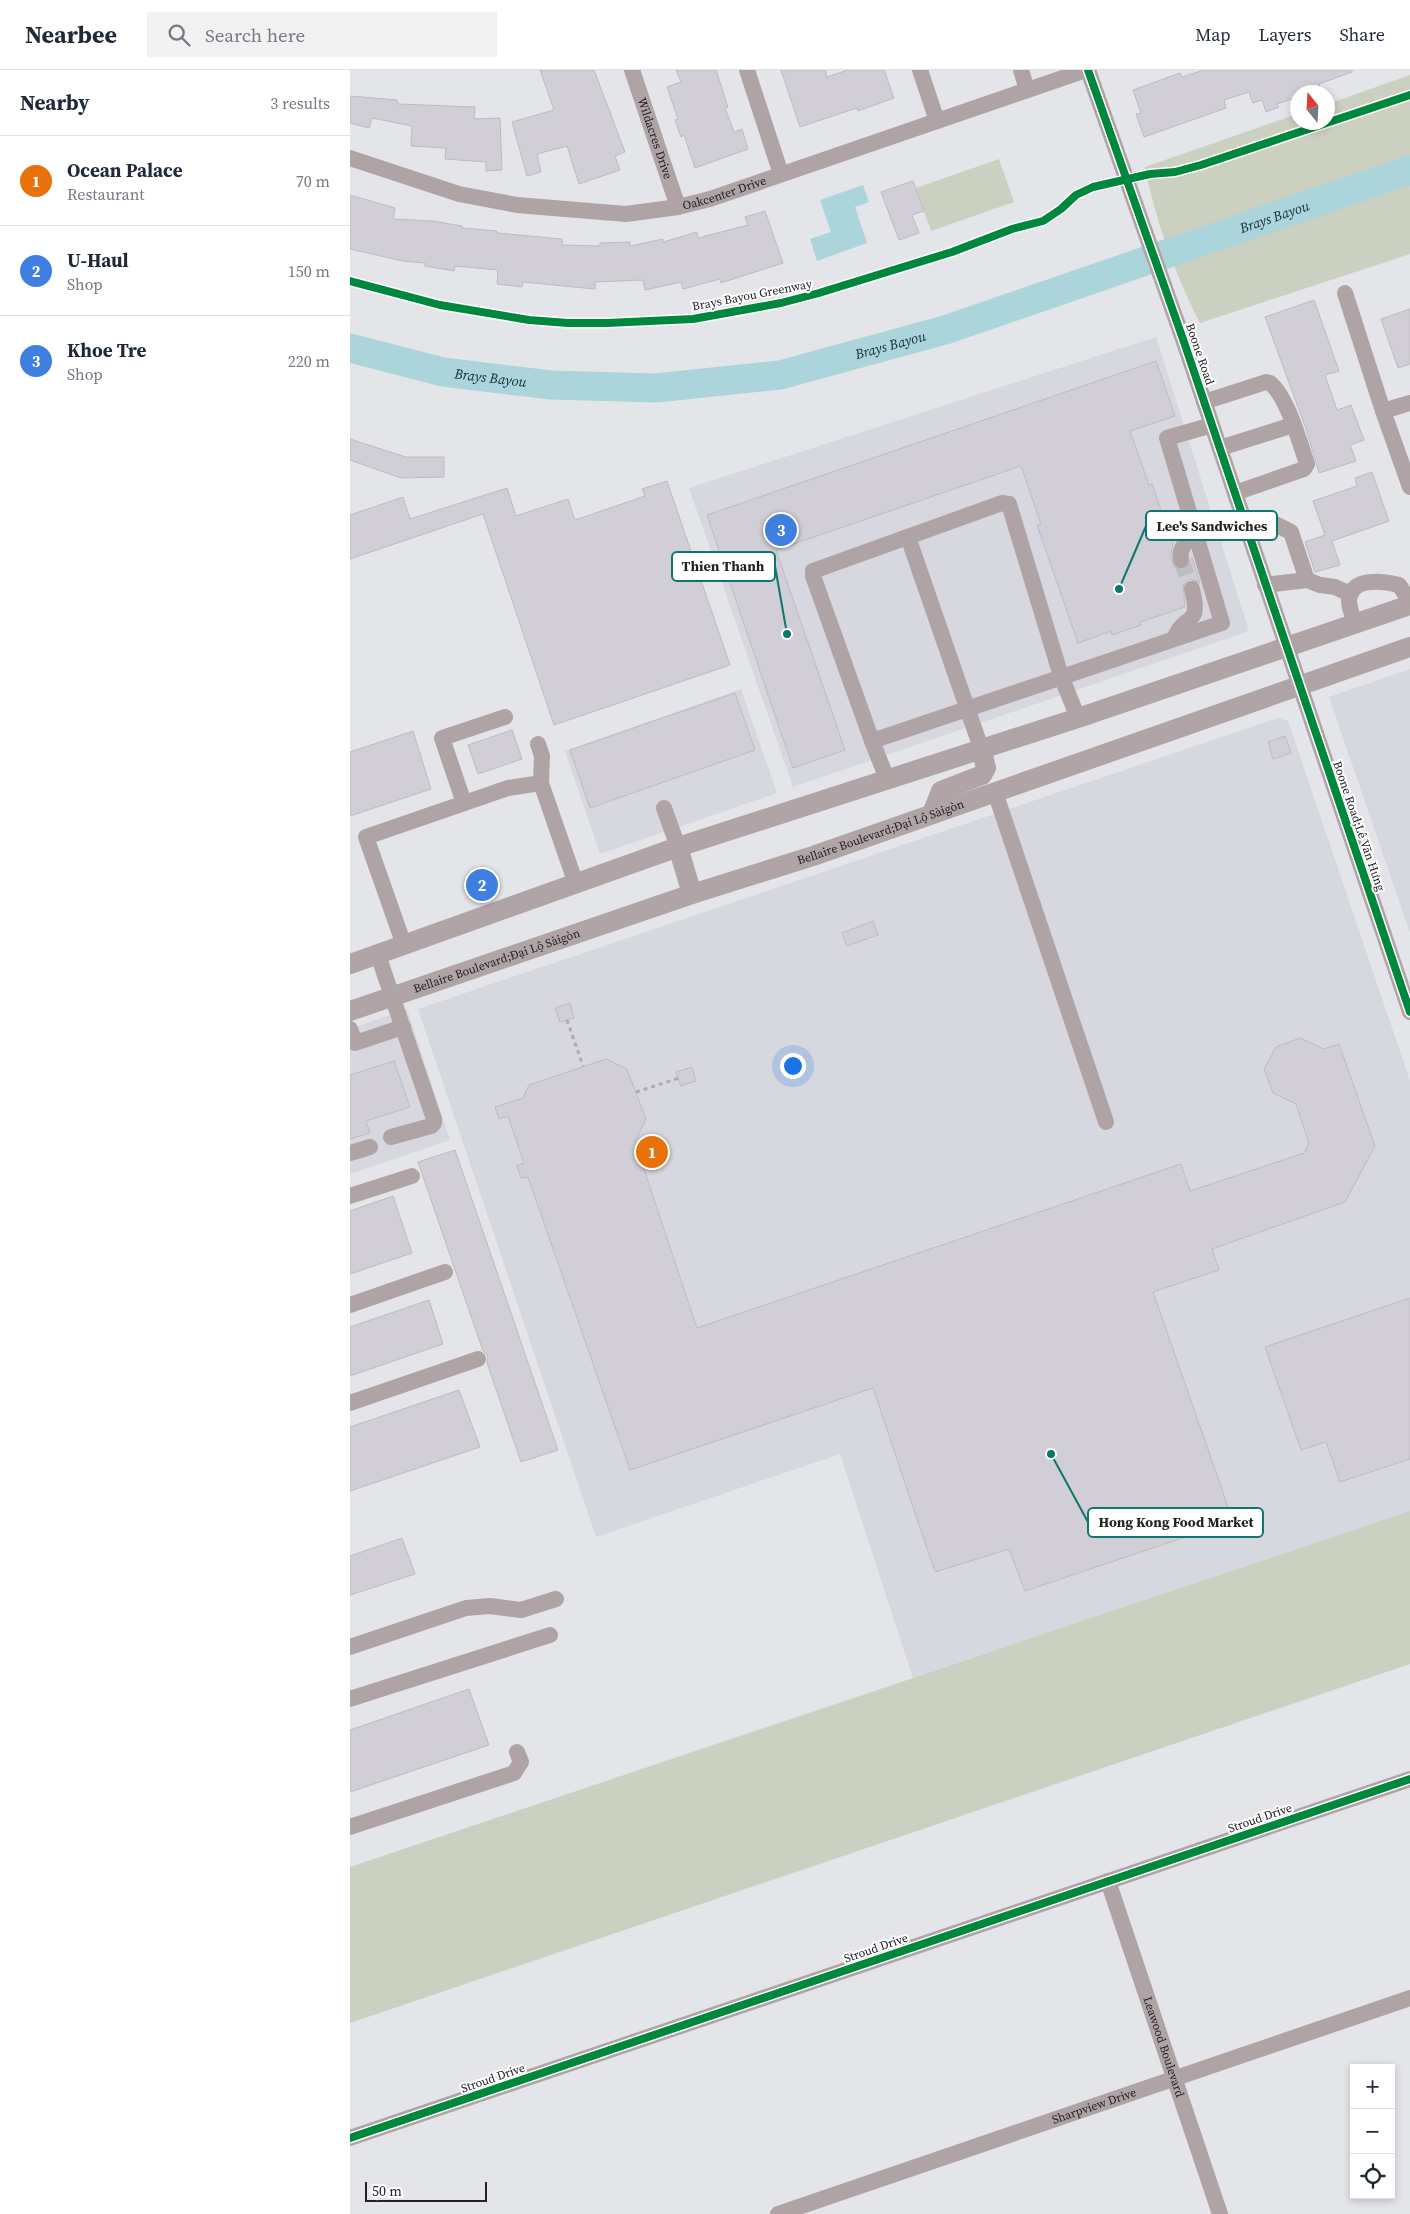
<!DOCTYPE html>
<html lang="en">
<head>
<meta charset="utf-8">
<style>
  body { margin:0; font-family:"Source Serif 4",serif; background:#f2f2f3; color:#1f2937 }
  .controls { position:absolute; right:15px; bottom:15px; display:grid; overflow:hidden; border-radius:0px; box-shadow:0 2px 8px #0003 }
  .controls button { width:45px; height:45px; display:grid; place-items:center; padding:0; border:0; border-bottom:1px solid #e0e1e3; background:#fff; color:#1f2937; font:25px sans-serif }
  .compass { position:absolute; left:940px; top:15px; width:45px; height:45px; border-radius:50%; background:#fff; box-shadow:0 2px 8px #0003; rotate:342deg }
  .scale { position:absolute; left:15px; bottom:12px; width:122px; box-sizing:border-box; padding-left:5px; border:2px solid #222224; border-top:0; font-size:14px; line-height:18px; white-space:nowrap; color:#222224; -webkit-text-stroke:4px #fff; paint-order:stroke }
  .you { position:absolute; left:442px; top:995px; width:18px; height:18px; margin:-12px; border:4px solid #fff; border-radius:50%; background:#1a73e8; box-shadow:0 0 0 8px #1a73e833 }
  .badge { display:grid; place-items:center; width:32px; height:32px; border-radius:50%; background:#1a73e8; color:#fff; font-size:16px; font-weight:700 }
  .pin { position:absolute; translate:-50% -50%; border:2px solid #fff; box-shadow:0 1px 5px #0006 }
  .list { margin:0; padding:0; list-style:none }
  h2 { display:flex; justify-content:space-between; align-items:center; height:65px; margin:0; padding:0 20px; font-size:21px }
  h2 small { font-size:16px; font-weight:400; color:#747a83 }
  .list li { display:grid; grid-template-columns:32px 1fr auto; gap:15px; align-items:center; box-sizing:border-box; height:90px; padding:0 20px; border-top:1px solid #e0e1e3 }
  .list b { display:block; font-size:19px; white-space:nowrap }
  .list p { margin:0; font-size:16px; white-space:nowrap; color:#747a83 }
  .list em { font-size:16px; font-style:normal; color:#747a83 }
  .icon { flex:none; width:28px; height:28px; fill:none; stroke:currentColor; stroke-width:2; stroke-linecap:round; stroke-linejoin:round }
  .map { position:relative; flex:none; width:1060px; height:2144px; overflow:hidden }
  header { display:flex; align-items:center; gap:30px; box-sizing:border-box; height:70px; padding:0 25px; background:#fff; border-bottom:1px solid #e0e1e3 }
  header strong { font-size:24px }
  nav { display:flex; gap:28px; margin-inline-start:auto; font-size:18px }
  .search { width:350px; height:45px; background:#f2f2f3; display:flex; align-items:center; gap:12px; box-sizing:border-box; padding:0 18px; border-radius:0px; color:#747a83; font-size:19px }
  main { display:flex }
  aside { flex:1; background:#fff }
  .map>svg:first-child { display:block }
</style>
</head>
<body>
<header>
<strong>Nearbee</strong>
<div class="search"><svg class="icon" aria-label="search" viewBox="0 0 24 24"><circle cx="10" cy="10" r="6"/><path d="M15 15l6 6"/></svg>Search here</div>
<nav><a>Map</a><a>Layers</a><a>Share</a></nav>
</header>
<main>
<aside>
<h2>Nearby<small>3 results</small></h2>
<ul class="list">
<li><span class="badge" style="background:#e8710a">1</span><div><b>Ocean Palace</b><p>Restaurant</p></div><em>70 m</em></li>
<li><span class="badge" style="background:#3f7fe0">2</span><div><b>U-Haul</b><p>Shop</p></div><em>150 m</em></li>
<li><span class="badge" style="background:#3f7fe0">3</span><div><b>Khoe Tre</b><p>Shop</p></div><em>220 m</em></li>
</ul>
</aside>
<div class="map">
<svg width="1060" height="2144" viewBox="0 0 1060 2144">
  <rect width="100%" height="100%" fill="#e4e5e8"/>
  <g fill="#d6d7df">
    <polygon points="806,267 899,561 443,717 339,418"/>
    <polygon points="1060,599 1060,863 979,627"/>
    <polygon points="391,619 427,723 250,784 215,681"/>
    <polygon points="928,648 938,651 1060,1011 1060,1441 563,1608 490,1384 246,1467 68,939"/>
    <polygon points="57,939 100,1070 0,1104 0,959"/>
  </g>
  <g fill="#cbd0c0">
    <path d="M1060,5V184L850,253C827,209 804,146 795,97L947,44L948,52H978V34Z"/>
    <polygon points="649,89 664,132 581,161 566,118"/>
    <polygon points="1060,1441 1060,1594 0,1953 0,1797"/>
  </g>
  <polygon fill="#abd4db" points="513,115 519,132 505,137 517,173 467,191 460,169 481,162 470,130"/>
  <g fill="none" stroke-linecap="round" stroke-linejoin="round">
    <path stroke="#abd4db" stroke-width="29" id="s1" d="M0,278L93,302L201,315L306,318L430,305L595,260L1060,100"/>
  </g>
  <g fill="#d1ced7" stroke="#bcbcbe">
    <polygon points="190,0 244,0 275,82 265,86 270,100 229,114 217,76 187,84 191,102 177,106 162,52 204,40"/>
    <polygon points="326,0 366,0 378,37 375,38 384,62 392,59 398,79 345,98 334,65 331,67 325,50 328,49 317,17 331,12"/>
    <polygon points="431,0 475,0 477,7 498,0 534,0 544,28 508,41 507,38 450,57"/>
    <polygon points="854,0 1002,0 1002,2 969,14 971,19 959,22 948,22 948,27 927,34 929,37 916,42 912,30 903,33 899,22 874,30 876,38 794,67 786,44 791,43 783,20 830,3 832,7"/>
    <polygon points="0,26 47,30 48,34 125,37 124,49 150,48 152,100 136,101 136,92 95,89 96,78 61,76 62,56 22,48 19,58 0,53"/>
    <polygon points="563,111 574,141 562,145 569,163 549,170 531,122"/>
    <polygon points="0,125 45,138 43,149 83,151 112,156 112,158 147,161 147,163 212,169 212,175 250,176 250,173 280,172 280,176 313,169 313,172 347,162 348,168 398,155 395,147 415,141 433,193 371,213 370,209 333,219 331,212 295,220 293,210 245,212 245,219 173,212 172,217 147,214 148,200 105,196 104,201 75,196 75,193 53,191 0,179"/>
    <polygon points="964,230 989,301 975,305 987,340 1001,335 1014,370 1000,375 1006,391 969,403 956,359 915,247"/>
    <polygon points="1060,239 1060,294 1048,298 1031,249"/>
    <polygon points="806,291 825,346 780,361 799,415 802,414 823,474 821,484 823,496 828,499 837,498 842,487 850,513 840,509 833,515 835,537 790,552 791,555 762,565 761,561 728,573 687,455 691,454 671,396 426,480 495,680 443,698 357,445"/>
    <polygon points="0,369 56,387 94,387 94,407 51,408 0,390"/>
    <polygon points="1022,402 1039,451 982,471 990,495 965,502 955,472 975,465 963,431 1007,416 1005,408"/>
    <polygon points="317,411 380,595 204,655 133,444 0,489 0,445 53,427 60,449 157,418 166,446 218,429 225,450 295,426 292,419"/>
    <polygon points="385,623 405,680 240,738 220,680"/>
    <polygon points="162,660 172,689 128,704 118,675"/>
    <polygon points="63,661 81,719 0,746 0,682"/>
    <polygon points="935,666 941,683 923,689 918,672"/>
    <polygon points="523,851 528,865 497,876 492,863"/>
    <polygon points="220,933 224,948 210,952 205,938"/>
    <polygon points="950,968 974,979 989,974 1025,1076 995,1132 862,1179 869,1200 803,1222 883,1451 675,1521 659,1479 585,1502 523,1318 280,1400 178,1107 171,1108 167,1096 174,1093 158,1046 149,1049 145,1037 173,1028 179,1015 256,989 277,999 296,1049 285,1072 347,1258 831,1094 840,1121 954,1083 959,1073 946,1034 923,1023 914,999 926,977"/>
    <polygon points="44,991 60,1037 16,1051 20,1063 0,1069 0,1005"/>
    <polygon points="342,997 346,1011 331,1016 326,1002"/>
    <polygon points="105,1080 208,1380 171,1392 137,1293 138,1286 133,1281 68,1092"/>
    <polygon points="43,1126 62,1183 0,1204 0,1141"/>
    <polygon points="1060,1228 1060,1389 990,1412 976,1372 951,1380 915,1277"/>
    <polygon points="79,1230 93,1274 0,1306 0,1257"/>
    <polygon points="109,1320 130,1377 0,1421 0,1357"/>
    <polygon points="52,1468 65,1504 0,1525 0,1486"/>
    <polygon points="119,1619 139,1675 0,1722 0,1660"/>
  </g>
  <g fill="none" stroke-linecap="round" stroke-linejoin="round">
    <polyline stroke="#bdbec1" stroke-width="16" stroke-dasharray="16 8" stroke-linecap="butt" points="831,490 842,519"/>
    <g stroke="#b1aaac" stroke-width="3" stroke-dasharray="4 4" stroke-linecap="butt">
      <polyline points="217,950 233,996"/>
      <polyline points="286,1022 329,1008"/>
    </g>
    <g stroke="#b0a3a5" stroke-width="16">
      <path id="s2" d="M282,0L328,137"/>
      <polyline points="397,0 431,104"/>
      <polyline points="570,0 587,51"/>
      <polyline points="671,0 677,20"/>
      <polyline points="738,0 834,272 1060,942"/>
      <path id="s3" d="M0,88L109,124L167,135L276,144L328,137L360,129L736,0"/>
      <polyline points="995,223 1033,341"/>
      <path d="M854,332L916,312L920,313C937,326 950,373 957,394L954,399L885,423"/>
      <polyline points="1060,333 1033,341 1060,417"/>
      <polyline points="870,378 943,355"/>
      <polyline points="896,458 925,454 941,462 957,510"/>
      <polyline points="558,467 631,678"/>
      <path d="M831,490C828,477 838,471 846,462"/>
      <polyline points="915,515 957,510 970,515 985,517 1000,524"/>
      <path d="M1005,554C1003,547 999,538 999,531C1000,506 1034,511 1049,515L1060,531"/>
      <path d="M825,567C834,543 852,558 842,519"/>
      <polyline points="522,671 872,553 817,368 862,355"/>
      <polyline points="188,674 192,686 191,713"/>
      <polyline points="537,709 522,671 463,506 463,501 652,433 659,434 711,606 728,648"/>
      <polyline points="645,722 756,1052"/>
      <polyline points="114,733 92,668 155,647"/>
      <polyline points="314,738 328,777"/>
      <polyline points="54,875 16,767 158,718 191,713 226,814"/>
      <polyline points="28,885 84,1049 84,1053 81,1056 41,1067"/>
      <polyline points="0,959 5,973 53,957"/>
      <polyline points="0,1083 20,1077"/>
      <polyline points="0,1126 62,1106"/>
      <polyline points="0,1235 95,1202"/>
      <polyline points="0,1333 128,1289"/>
      <polyline points="0,1577 116,1538 140,1536 171,1540 206,1529"/>
      <polyline points="0,1629 200,1565"/>
      <polyline points="0,1757 164,1703 171,1692 167,1682"/>
      <path id="s4" d="M758,1811L870,2144"/>
      <polyline points="0,2068 1060,1709"/>
      <path id="s5" d="M428,2144L1060,1928"/>
    </g>
    <g stroke="#b1a4a7" stroke-width="20">
      <polyline points="582,744 591,721 632,705 636,698 631,678"/>
      <polyline points="328,777 342,824"/>
      <polyline points="0,894 328,777 728,648 1060,535"/>
      <path id="s6" d="M0,941L342,824L463,786L1060,577"/>
    </g>
    <defs>
      <g id="cycleway">
        <polyline points="738,0 834,272 1060,942"/>
        <polyline points="0,211 90,235 179,250 218,253 257,253 343,249 431,233 469,223 602,182 662,159 693,151 711,139 726,125 743,117 800,104 825,102 851,95 1060,25"/>
        <polyline points="0,2068 1060,1709"/>
      </g>
    </defs>
    <use href="#cycleway" stroke="#fff" stroke-width="11"/>
    <use href="#cycleway" stroke="#00873e" stroke-width="8"/>
  </g>
  <g text-anchor="middle" stroke-width="4" stroke-linejoin="round" paint-order="stroke">
    <g font-size="12" fill="#222224" stroke="#fff">
      <text dy="4" stroke="none"><textPath href="#s2" startOffset="72">Wildacres Drive</textPath></text>
      <text dy="4" stroke="none"><textPath href="#s3" startOffset="384">Oakcenter Drive</textPath></text>
      <text transform="translate(402 225) rotate(-11)" y="4">Brays Bayou Greenway</text>
      <text transform="translate(850 284) rotate(71)" y="4">Boone Road</text>
      <text transform="translate(1009 756) rotate(71)" y="4">Boone Road;Lê Văn Hưng</text>
      <text dy="4" stroke="none"><textPath href="#s6" startOffset="560">Bellaire Boulevard;Đại Lộ Sàigòn</textPath></text>
      <text dy="4" stroke="none"><textPath href="#s6" startOffset="155">Bellaire Boulevard;Đại Lộ Sàigòn</textPath></text>
      <text transform="translate(910 1748) rotate(-19)" y="4">Stroud Drive</text>
      <text transform="translate(526 1878) rotate(-19)" y="4">Stroud Drive</text>
      <text dy="4" stroke="none"><textPath href="#s4" startOffset="175">Leawood Boulevard</textPath></text>
      <text transform="translate(143 2008) rotate(-19)" y="4">Stroud Drive</text>
      <text dy="4" stroke="none"><textPath href="#s5" startOffset="334">Sharpview Drive</textPath></text>
    </g>
    <g font-size="14" font-style="italic" fill="#102e33" stroke="#fff">
      <text dy="5" stroke="none"><textPath href="#s1" startOffset="954">Brays Bayou</textPath></text>
      <text dy="5" stroke="none"><textPath href="#s1" startOffset="549">Brays Bayou</textPath></text>
      <text dy="5" stroke="none"><textPath href="#s1" startOffset="144">Brays Bayou</textPath></text>
    </g>
  </g>
  <path fill="none" stroke="#0f766e" stroke-width="2" d="M769 519L796 456M437 564L425 496M701 1384L738 1452"/>
  <g fill="#0f766e" stroke="#fff" stroke-width="2">
    <circle cx="769" cy="519" r="5"/>
    <circle cx="437" cy="564" r="5"/>
    <circle cx="701" cy="1384" r="5"/>
  </g>
  <g fill="#fff" stroke="#0f766e" stroke-width="2">
    <rect x="796" y="441" width="131" height="29" rx="5"/>
    <rect x="322" y="482" width="103" height="29" rx="5"/>
    <rect x="738" y="1438" width="175" height="29" rx="5"/>
  </g>
  <g font-size="14" text-anchor="middle" font-weight="bold" fill="#222224">
    <text x="862" y="461">Lee's Sandwiches</text>
    <text x="373" y="501">Thien Thanh</text>
    <text x="826" y="1457">Hong Kong Food Market</text>
  </g>
</svg>
<div class="controls">
<button>+</button>
<button>−</button>
<button><svg class="icon" aria-label="locate" viewBox="0 0 24 24"><circle cx="12" cy="12" r="6"/><path d="M12 2v4M12 18v4M2 12h4M18 12h4"/></svg></button>
</div>
<svg class="compass" viewBox="-18 -18 36 36"><path d="M0-13l5 13h-10z" fill="#e53935"/><path d="M0 13l5-13h-10z" fill="#747a83"/></svg>
<div class="scale">50 m</div>
<div class="you"></div>
<div class="pin badge" style="left:302px;top:1082px;background:#e8710a">1</div>
<div class="pin badge" style="left:132px;top:815px;background:#3f7fe0">2</div>
<div class="pin badge" style="left:431px;top:460px;background:#3f7fe0">3</div>
</div>
</main>
</body>
</html>
